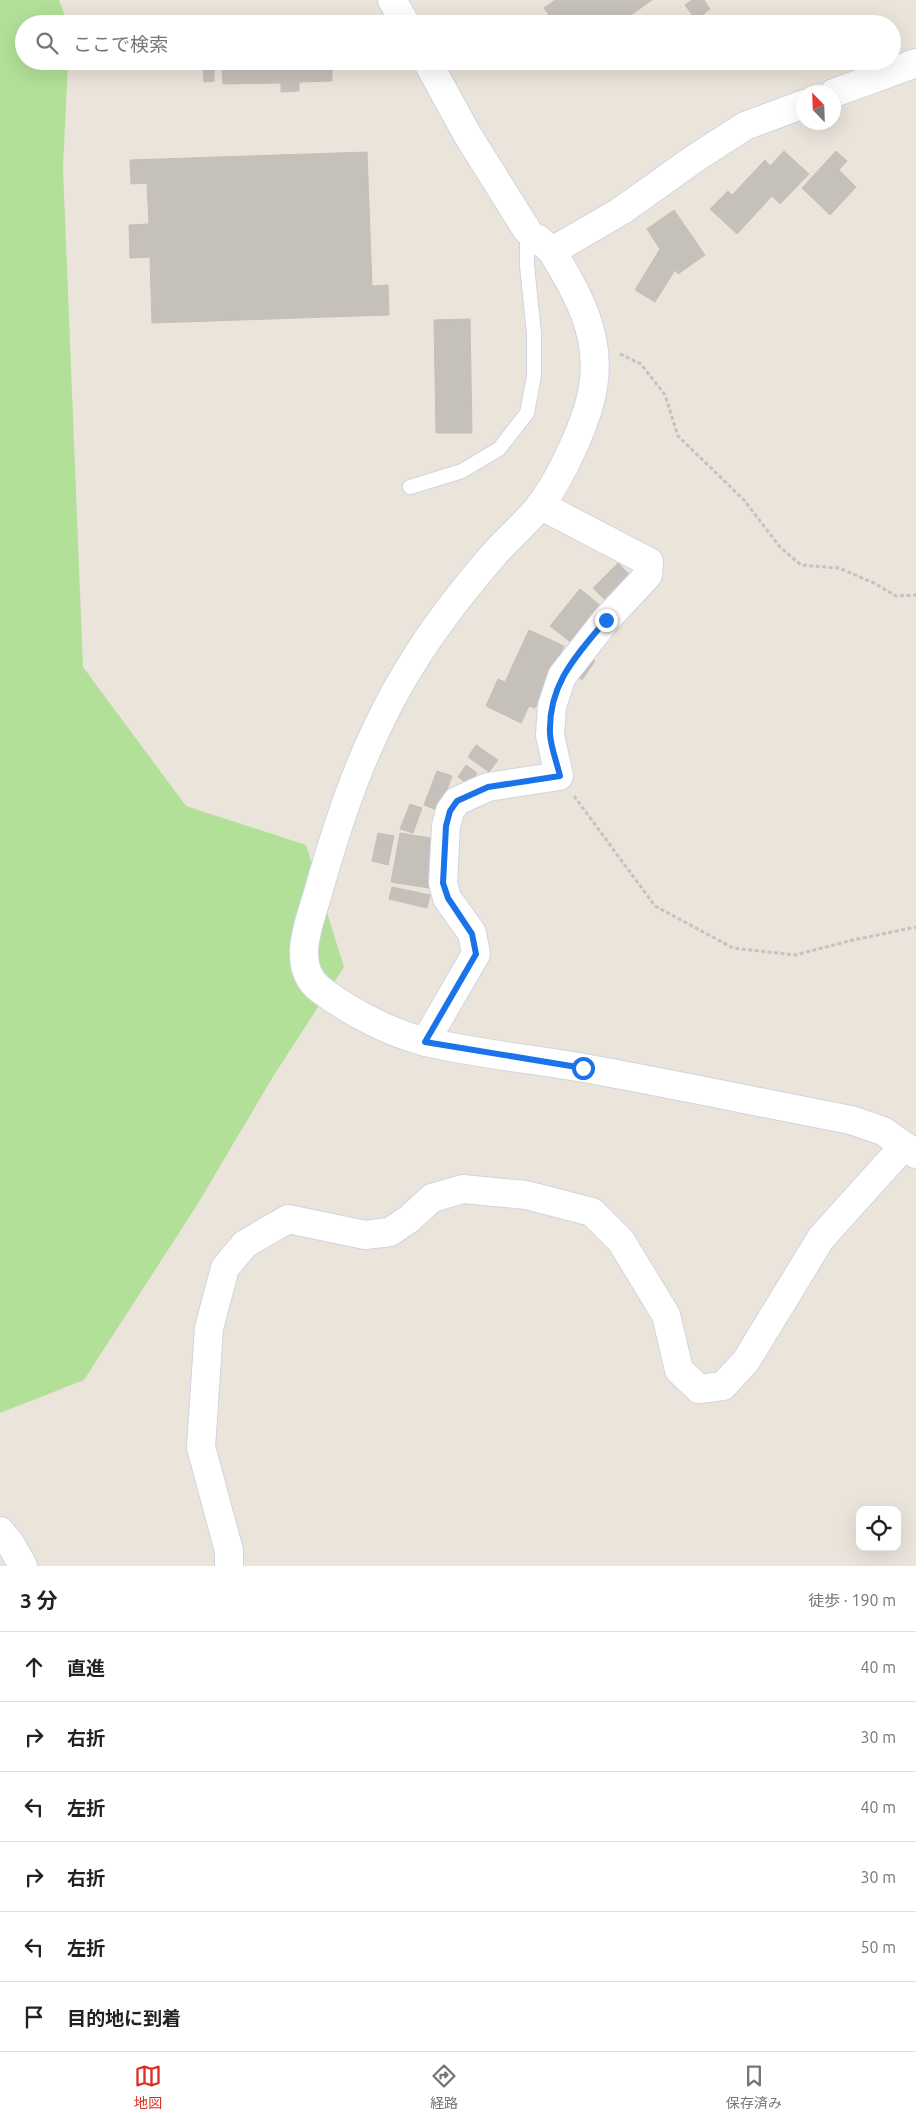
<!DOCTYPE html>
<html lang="ja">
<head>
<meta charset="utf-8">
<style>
  body { margin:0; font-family:Ubuntu,"Noto Sans JP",sans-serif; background:#f6f6f6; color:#222 }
  .controls { position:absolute; right:15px; bottom:15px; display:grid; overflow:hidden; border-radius:10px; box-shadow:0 5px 20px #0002 }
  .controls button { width:45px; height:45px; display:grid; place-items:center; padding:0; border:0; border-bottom:1px solid #e0e0e0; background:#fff; color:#222; font:25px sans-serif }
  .compass { position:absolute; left:796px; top:85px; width:45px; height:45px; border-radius:50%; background:#fff; box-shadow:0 5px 20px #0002; rotate:337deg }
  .stop { position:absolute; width:15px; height:15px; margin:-11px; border:4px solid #1a73e8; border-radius:50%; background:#fff }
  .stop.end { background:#1a73e8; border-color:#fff; box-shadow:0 1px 5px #0008 }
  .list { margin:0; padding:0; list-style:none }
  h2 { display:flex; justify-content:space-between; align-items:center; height:65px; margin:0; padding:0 20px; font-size:21px }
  h2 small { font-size:16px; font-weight:400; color:#767676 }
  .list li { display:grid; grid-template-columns:32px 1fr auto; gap:15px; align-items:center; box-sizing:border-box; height:70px; padding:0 20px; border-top:1px solid #e0e0e0 }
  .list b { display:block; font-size:19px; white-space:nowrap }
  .list em { font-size:16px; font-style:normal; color:#767676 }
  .icon { flex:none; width:28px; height:28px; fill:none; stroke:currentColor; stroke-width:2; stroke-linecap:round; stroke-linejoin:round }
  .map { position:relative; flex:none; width:916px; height:1566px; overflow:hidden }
  .search { position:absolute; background:#fff; box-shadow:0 5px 20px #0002; left:15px; right:15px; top:15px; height:55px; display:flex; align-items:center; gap:12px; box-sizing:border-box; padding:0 18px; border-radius:28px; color:#767676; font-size:19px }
  .sheet { height:485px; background:#fff }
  nav { display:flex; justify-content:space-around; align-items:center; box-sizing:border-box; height:70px; border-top:1px solid #e0e0e0; background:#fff; font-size:14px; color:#767676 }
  nav a { display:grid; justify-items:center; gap:2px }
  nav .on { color:#d93025 }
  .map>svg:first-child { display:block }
</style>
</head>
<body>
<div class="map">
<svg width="916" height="1566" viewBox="0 0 916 1566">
  <rect width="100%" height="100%" fill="#ebe4db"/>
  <polygon fill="#b2e099" points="0,0 59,0 68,24 24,24 24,61 68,61 63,168 83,667 186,806 306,845 344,967 274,1075 197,1205 84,1380 0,1413"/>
  <g fill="#c6c0ba" stroke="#c6bfb5">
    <polygon points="555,0 652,0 618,24 555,24 544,8"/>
    <polygon points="692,0 704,0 710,9 696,20 685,5"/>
    <polygon points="203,61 214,61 214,81 204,82"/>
    <polygon points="222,61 332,61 332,81 299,82 299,91 281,92 281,83 223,84"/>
    <polygon points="784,151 809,174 780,204 772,196 737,234 710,209 728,191 732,195 765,160 770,166"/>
    <polygon points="836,151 847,161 839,170 856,187 830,215 802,188"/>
    <polygon points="367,152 372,286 388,285 389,315 152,323 150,257 130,258 129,225 149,224 147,183 131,184 130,160"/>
    <polygon points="674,210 705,255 678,274 675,270 655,302 635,290 660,249 647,229"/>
    <polygon points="470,319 472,433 436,433 434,320"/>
    <polygon points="618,563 634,579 609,604 593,588"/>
    <polygon points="580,589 601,606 572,643 550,626"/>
    <polygon points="529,630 564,646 535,708 529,706 521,723 486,706 498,679 505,682"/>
    <polygon points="585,654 595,661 582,680 572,672"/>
    <polygon points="476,745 498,760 489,772 468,757"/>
    <polygon points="466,765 477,773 469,785 458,777"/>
    <polygon points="437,771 452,776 439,811 424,805"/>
    <polygon points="410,804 422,808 413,833 400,829"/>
    <polygon points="378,833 394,836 388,865 372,861"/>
    <polygon points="400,833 437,839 429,888 391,882"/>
    <polygon points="392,887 430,895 427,908 389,899"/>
  </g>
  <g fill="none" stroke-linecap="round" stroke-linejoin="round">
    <defs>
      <polyline id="lane" points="410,487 462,471 499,449 527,413 534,376 534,334 527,265 527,230"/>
      <g id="street">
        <polyline points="834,93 916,63"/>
        <polyline points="538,239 552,251 621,211 694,159 745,126 804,104"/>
        <path d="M552,251C577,293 602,335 593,387C588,421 560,480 539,507C526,523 510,537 496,552C469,583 442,617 420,651C370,727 342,807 318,893C309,923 290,967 321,990C350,1012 392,1034 427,1042C478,1054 532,1059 584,1068C673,1084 762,1103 851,1120L883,1131L916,1154"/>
        <polyline points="425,1042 476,954 472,933 447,898 443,883 446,826 450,811 457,801 488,787 559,776 550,735 552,706 562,676 606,620 648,575 649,562 540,505"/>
        <polyline points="0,1531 10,1543 23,1566"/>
        <polyline points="229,1566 229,1551 201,1447 209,1328 225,1268 245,1244 288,1219 365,1235 390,1232 409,1219 432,1198 463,1189 526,1195 592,1212 621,1241 666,1315 679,1370 699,1389 723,1386 746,1361 821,1238 904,1146"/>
      </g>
      <g id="secondary">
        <polyline points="392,0 406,24"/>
        <polyline points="427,61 467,134 527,230"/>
      </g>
    </defs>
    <use href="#lane" stroke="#d0d4e1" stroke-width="16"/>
    <use href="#street" stroke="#d0d4e1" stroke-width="30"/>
    <use href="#secondary" stroke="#d0d4e1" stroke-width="30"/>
    <g stroke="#c3c3c3" stroke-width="3" stroke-dasharray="4 2.5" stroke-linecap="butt">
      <polyline points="620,354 641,364 665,395 678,436 744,500 780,547 801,565 839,568 874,583 896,596 916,595"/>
      <polyline points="574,796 655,906 733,948 795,955 853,940 916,927"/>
    </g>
    <use href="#lane" stroke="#fff" stroke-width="14"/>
    <use href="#street" stroke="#fff" stroke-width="28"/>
    <use href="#secondary" stroke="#fff" stroke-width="28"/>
  </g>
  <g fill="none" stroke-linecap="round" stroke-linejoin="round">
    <path stroke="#1a73e8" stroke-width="6" d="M583,1068L425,1042L476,954L472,934L448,898L443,883L446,826L450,811L457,801L488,787L560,776C557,763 551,748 550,734C548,684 576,656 606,620"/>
  </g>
</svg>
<div class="controls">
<button><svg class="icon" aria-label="locate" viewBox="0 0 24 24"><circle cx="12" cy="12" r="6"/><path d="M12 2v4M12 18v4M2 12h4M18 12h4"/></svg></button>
</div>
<svg class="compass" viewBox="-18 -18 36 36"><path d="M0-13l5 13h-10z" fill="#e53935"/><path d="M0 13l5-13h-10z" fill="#767676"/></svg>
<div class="stop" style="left:583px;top:1068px"></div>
<div class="stop end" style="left:606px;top:620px"></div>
<div class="search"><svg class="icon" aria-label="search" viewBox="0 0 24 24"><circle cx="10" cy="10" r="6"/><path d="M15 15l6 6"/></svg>ここで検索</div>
</div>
<section class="sheet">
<h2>3 分<small>徒歩 · 190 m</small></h2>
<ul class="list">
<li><svg class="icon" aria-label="ahead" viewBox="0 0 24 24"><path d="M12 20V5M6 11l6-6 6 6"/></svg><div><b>直進</b></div><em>40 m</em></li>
<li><svg class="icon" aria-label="right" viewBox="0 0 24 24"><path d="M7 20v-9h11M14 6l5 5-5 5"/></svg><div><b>右折</b></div><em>30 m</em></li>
<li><svg class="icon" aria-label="left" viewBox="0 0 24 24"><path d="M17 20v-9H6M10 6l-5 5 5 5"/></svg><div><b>左折</b></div><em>40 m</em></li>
<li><svg class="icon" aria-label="right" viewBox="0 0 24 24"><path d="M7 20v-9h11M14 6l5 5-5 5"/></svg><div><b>右折</b></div><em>30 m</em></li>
<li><svg class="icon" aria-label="left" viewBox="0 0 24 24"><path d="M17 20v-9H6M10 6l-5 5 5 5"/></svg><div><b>左折</b></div><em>50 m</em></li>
<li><svg class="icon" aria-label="arrive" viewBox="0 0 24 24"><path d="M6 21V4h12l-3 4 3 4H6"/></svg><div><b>目的地に到着</b></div></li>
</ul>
</section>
<nav>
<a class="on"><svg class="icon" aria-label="map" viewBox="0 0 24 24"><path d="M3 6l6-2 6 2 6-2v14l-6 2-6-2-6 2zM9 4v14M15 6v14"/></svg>地図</a>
<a><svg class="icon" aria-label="directions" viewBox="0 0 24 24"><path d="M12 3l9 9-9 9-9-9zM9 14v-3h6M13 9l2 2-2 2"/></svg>経路</a>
<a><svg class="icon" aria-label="saved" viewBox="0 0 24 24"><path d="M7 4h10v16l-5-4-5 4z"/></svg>保存済み</a>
</nav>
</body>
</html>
